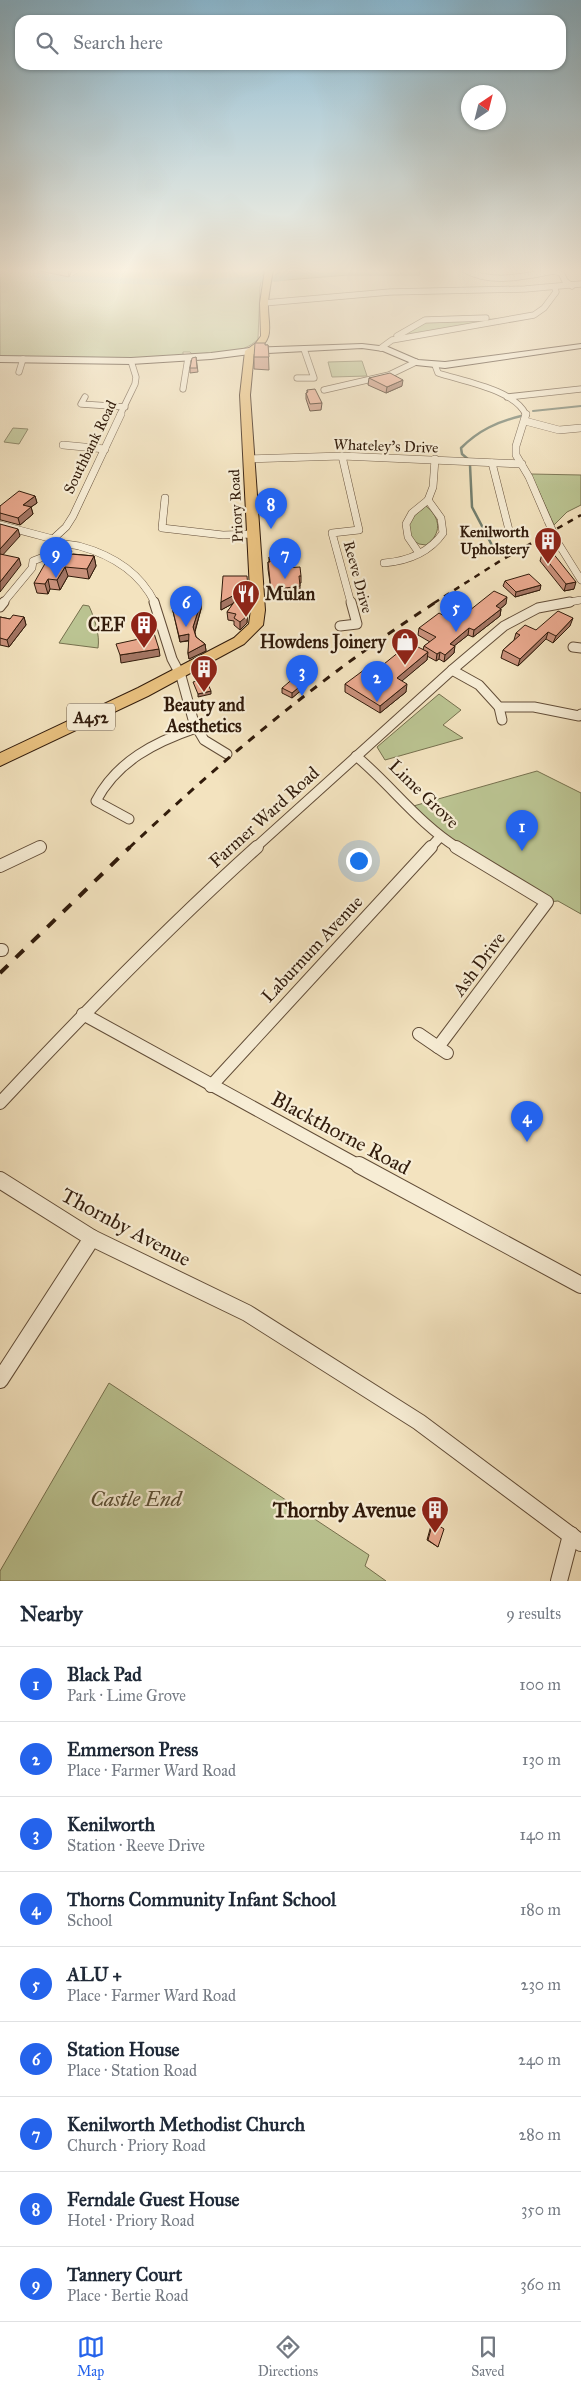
<!DOCTYPE html>
<html lang="en">
<head>
<meta charset="utf-8">
<style>
  body { margin:0; font-family:"IM FELL Great Primer",serif; background:#f2f2f3; color:#1f2937 }
  .compass { position:absolute; left:461px; top:85px; width:45px; height:45px; border-radius:50%; background:#fff; box-shadow:0 1px 4px #0004; rotate:35deg }
  .you { position:absolute; left:358px; top:860px; width:18px; height:18px; margin:-12px; border:4px solid #fff; border-radius:50%; background:#1a73e8; box-shadow:0 0 0 8px #1a73e833 }
  .badge { display:grid; place-items:center; width:32px; height:32px; border-radius:50%; background:#2563eb; color:#fff; font-size:16px; font-weight:700 }
  .pin { position:absolute; translate:-50% -41px; filter:drop-shadow(0 1px 2px #0008) }
  .pin::after { content:''; position:absolute; top:26px; width:18px; height:15px; background:inherit; clip-path:polygon(0 0,100% 0,50% 100%) }
  .list { margin:0; padding:0; list-style:none }
  h2 { display:flex; justify-content:space-between; align-items:center; height:65px; margin:0; padding:0 20px; font-size:21px }
  h2 small { font-size:16px; font-weight:400; color:#747a83 }
  .list li { display:grid; grid-template-columns:32px 1fr auto; gap:15px; align-items:center; box-sizing:border-box; height:75px; padding:0 20px; border-top:1px solid #e0e1e3 }
  .list b { display:block; font-size:19px; white-space:nowrap }
  .list p { margin:0; font-size:16px; white-space:nowrap; color:#747a83 }
  .list em { font-size:16px; font-style:normal; color:#747a83 }
  .icon { flex:none; width:28px; height:28px; fill:none; stroke:currentColor; stroke-width:2; stroke-linecap:round; stroke-linejoin:round }
  .map { position:relative; flex:none; width:581px; height:1581px; overflow:hidden }
  .search { position:absolute; background:#fff; box-shadow:0 1px 4px #0004; left:15px; right:15px; top:15px; height:55px; display:flex; align-items:center; gap:12px; box-sizing:border-box; padding:0 18px; border-radius:15px; color:#747a83; font-size:19px }
  .sheet { height:740px; background:#fff }
  nav { display:flex; justify-content:space-around; align-items:center; box-sizing:border-box; height:70px; border-top:1px solid #e0e1e3; background:#fff; font-size:14px; color:#747a83 }
  nav a { display:grid; justify-items:center; gap:2px }
  nav .on { color:#2563eb }
  .map>svg:first-child { display:block }
</style>
</head>
<body>
<div class="map">
<svg width="581" height="1581" viewBox="0 0 581 1581">
  <rect width="100%" height="100%" fill="#f3e3bf"/>
  <filter id="stains"><feTurbulence type="fractalNoise" baseFrequency=".004" numOctaves="4"/><feColorMatrix values="0 0 0 0 .2 0 0 0 0 .09 0 0 0 0 .02 0 0 0 .5 -.17"/></filter>
  <radialGradient id="worn" r=".72"><stop offset=".6" stop-color="#630" stop-opacity="0"/><stop offset="1" stop-color="#630" stop-opacity=".3"/></radialGradient>
  <g fill="#bbc492" stroke="#76704e">
    <path d="M0,270H39L49,276L71,277L82,270H264L260,287L258,339C243,355 212,355 192,354L190,352H183V355L132,358L0,356Z"/>
    <polygon points="311,270 419,270 420,275 348,275 274,281 275,275 280,272"/>
    <polygon points="501,319 399,337 425,321"/>
    <polygon points="362,361 367,376 332,377 328,362"/>
    <polygon points="13,428 28,429 19,444 4,442"/>
    <polygon points="531,474 581,475 581,505 567,512 554,525"/>
    <path d="M426,506C441,518 442,534 426,545L419,544L411,539L408,527L414,516Z"/>
    <path d="M83,605L89,606C95,619 100,635 98,648L59,643Z"/>
    <polygon points="439,694 461,710 443,725 463,738 385,760 377,747"/>
    <polygon points="537,771 581,793 581,914 558,901 547,902 440,837 410,807"/>
    <polygon points="109,1383 369,1555 365,1566 386,1581 0,1581 0,1571"/>
  </g>
  <g fill="none" stroke-linecap="round" stroke-linejoin="round">
    <polyline stroke="#717d6d" stroke-width="2" points="533,411 581,406"/>
    <g stroke="#717d6d" stroke-width="2.5">
      <path d="M469,460L462,454L461,448C479,430 497,422 521,416"/>
      <polyline points="470,465 472,507 495,551"/>
    </g>
    <polygon fill="#9cbeae" fill-rule="evenodd" points="31,270 40,270 47,275 185,280 282,275 304,270 321,270 282,281 185,286 47,281 37,278"/>
    <defs>
      <g id="street-far4">
        <path d="M465,270C492,285 525,276 554,271L561,273L565,281L572,286"/>
        <polyline points="264,303 390,292 525,289 581,284"/>
        <polyline points="397,336 425,320 486,318"/>
        <polyline points="381,348 392,340 534,315 544,308 556,292 555,288"/>
        <path d="M435,365L438,373C462,381 516,390 526,415"/>
        <polyline points="19,372 23,359"/>
        <polyline points="297,378 314,378 304,349"/>
        <polyline points="183,389 188,358"/>
        <polyline points="324,390 389,375 416,362"/>
        <polyline points="85,397 81,404 125,407"/>
        <polyline points="507,397 581,389"/>
        <polyline points="120,415 135,384 136,377 131,361"/>
      </g>
      <g id="street-far3">
        <polyline points="526,414 516,446 516,455 529,477 548,521"/>
        <polyline points="525,421 559,430 581,428"/>
        <polyline points="63,445 105,449"/>
        <polyline points="342,456 359,530 332,533 351,603"/>
        <polyline points="249,459 342,456 522,464"/>
        <polyline points="492,463 509,530"/>
        <polyline points="165,498 162,528 223,535 254,534"/>
        <path d="M0,525L53,539C59,545 70,544 79,546C112,555 140,572 155,603"/>
        <polyline points="53,539 66,527 73,516 121,414"/>
        <polyline points="558,543 581,580"/>
        <polyline points="419,553 408,537 406,524 412,513 428,500"/>
        <path d="M384,563C408,561 429,553 443,533L441,518L428,500L433,487L435,459"/>
        <polyline points="3,603 32,568 33,561 46,556 57,543"/>
        <polyline points="564,603 581,600"/>
      </g>
      <g id="street-far2">
        <polyline points="154,602 172,659 181,676 194,723 204,740 227,754"/>
        <polyline points="0,607 4,602"/>
        <polyline points="340,626 357,624 351,602"/>
        <polyline points="573,647 581,648"/>
        <polyline points="452,670 479,685 499,707 534,707 579,716 581,714"/>
        <polyline points="499,707 502,720"/>
        <path d="M356,756C391,785 419,824 458,848"/>
        <path d="M129,819L96,801C117,761 155,742 196,728"/>
        <polyline points="38,848 40,847"/>
        <polyline points="255,848 452,670 504,626 538,608 570,602"/>
        <polyline points="430,848 440,837"/>
      </g>
      <g id="street-far1">
        <polyline points="0,866 40,847"/>
        <polyline points="0,950 2,950"/>
        <polyline points="83,1014 361,1167"/>
        <polyline points="419,1034 438,1047 547,902 456,847"/>
        <polyline points="438,1047 447,1053"/>
        <polyline points="211,1086 431,847"/>
        <path d="M0,1103C83,1014 167,928 257,847"/>
      </g>
      <g id="street">
        <polyline points="359,1165 581,1285"/>
        <polyline points="0,1180 92,1238 247,1313 419,1422 581,1543"/>
        <polyline points="0,1380 92,1238"/>
        <polyline points="559,1581 571,1535"/>
      </g>
      <polygon id="secondary" points="362,344 388,347 418,360 445,362 581,344 581,348 445,368 416,365 383,351 362,348 250,354 211,359 131,364 0,362 0,356 131,358 211,353 250,348"/>
      <path id="primary" d="M265,270H273C271,281 269,292 268,302C267,324 277,339 254,352L250,395L265,610L263,625L244,644L148,696L0,766V753L138,688L234,638L249,624L251,610L240,395L245,351L256,343L261,336L260,303Z"/>
    </defs>
    <use href="#street-far4" stroke="#624d38" stroke-width="7"/>
    <use href="#street-far3" stroke="#624d38" stroke-width="8"/>
    <use href="#street-far2" stroke="#624d38" stroke-width="11"/>
    <use href="#street-far1" stroke="#624d38" stroke-width="14"/>
    <use href="#street" stroke="#624d38" stroke-width="18"/>
    <use href="#secondary" stroke="#311b0b" stroke-width="2"/>
    <use href="#primary" stroke="#311b0b" stroke-width="2"/>
    <use href="#street-far4" stroke="#f7edd5" stroke-width="5.5"/>
    <use href="#street-far3" stroke="#f7edd5" stroke-width="7"/>
    <use href="#street-far2" stroke="#f7edd5" stroke-width="9"/>
    <use href="#street-far1" stroke="#f7edd5" stroke-width="12"/>
    <use href="#street" stroke="#f7edd5" stroke-width="16"/>
    <use href="#secondary" fill="#f7edd5" fill-rule="evenodd"/>
    <use href="#primary" fill="#eac280" fill-rule="evenodd"/>
    <polyline stroke="#311b0b" stroke-width="2.5" stroke-dasharray="6 6" stroke-linecap="butt" points="434,603 500,561 581,515"/>
    <path stroke="#311b0b" stroke-width="3" stroke-dasharray="8 8" stroke-linecap="butt" d="M129,848C224,758 327,672 436,602"/>
    <polyline stroke="#311b0b" stroke-width="4" stroke-dasharray="11 11" stroke-linecap="butt" points="0,973 130,847"/>
    <defs>
      <polyline id="street-bridge" points="548,521 558,543"/>
    </defs>
    <use href="#street-bridge" stroke="#624d38" stroke-width="8" stroke-linecap="butt"/>
    <use href="#street-bridge" stroke="#f7edd5" stroke-width="7"/>
  </g>
  <g fill="#c9917b" stroke="#311b0b">
    <polygon points="40,270 72,270 69,277 40,271"/>
    <polygon points="265,345 268,345 269,370 254,369 254,357"/>
    <polygon points="196,357 198,372 190,373 190,368"/>
    <polygon points="369,378 402,386 386,393 368,385"/>
    <polygon points="307,390 322,403 321,410 310,411 306,399 306,393 307,393"/>
    <polygon points="35,496 37,503 31,507 33,514 20,525 1,520 0,520 0,506"/>
    <polygon points="73,554 94,556 96,566 89,579 68,576 60,590 50,589 48,594 37,593 34,583"/>
    <polygon points="542,554 574,589 564,591 540,561"/>
    <polygon points="269,557 285,568 301,576 301,583 300,583 300,594 272,597 268,569 268,562 269,562"/>
    <polygon points="505,581 540,590 515,597 503,586"/>
    <polygon points="248,597 247,623 240,630 234,625 234,621 228,620 227,612 234,603 221,610 221,602"/>
    <polygon points="201,602 201,609 195,632 196,637 205,644 206,651 189,659 188,653 189,641 180,642 172,607"/>
    <polygon points="506,604 500,609 501,609 500,616 473,637 468,635 454,646 454,653 444,662 439,659 436,661 427,656 427,660 401,681 406,692 380,713 345,692 345,684 379,668 423,650 424,646 430,642 418,635 419,628 455,622"/>
    <polygon points="0,617 10,619 24,617 26,625 9,647 0,645"/>
    <polygon points="570,626 553,643 546,639 518,666 501,658 503,650 514,640 516,633"/>
    <polygon points="282,688 304,688 292,698 282,693"/>
    <polygon points="432,1522 433,1522 438,1547 427,1540"/>
  </g>
  <g fill="#a47664" stroke="#311b0b">
    <polygon points="68,270 72,270 69,277"/>
    <polygon points="403,380 402,386 386,393 387,387"/>
    <polygon points="35,496 37,503 31,507 33,514 20,525 18,518 23,505"/>
    <polygon points="18,529 20,536 0,558 0,549"/>
    <polygon points="94,556 96,566 89,579 87,569"/>
    <polygon points="19,558 21,565 0,592 0,582"/>
    <polygon points="65,567 68,576 60,590 57,580"/>
    <polygon points="48,579 50,589 48,594 45,584"/>
    <polygon points="576,582 574,589 564,591 566,584"/>
    <polygon points="541,585 540,590 515,597 516,592"/>
    <polygon points="248,588 248,597 247,623 240,630 240,622 244,590"/>
    <polygon points="242,591 243,598 221,610 221,602"/>
    <polygon points="507,597 506,604 495,613 496,606"/>
    <polygon points="201,602 201,609 194,634 193,627"/>
    <polygon points="501,609 500,616 473,637 474,630"/>
    <polygon points="24,617 26,625 9,647 7,640"/>
    <polygon points="573,618 570,626 553,643 556,636"/>
    <polygon points="469,628 468,635 449,650 450,644"/>
    <polygon points="548,632 546,639 518,666 520,659"/>
    <polygon points="189,634 190,640 180,642 179,636"/>
    <polygon points="205,644 206,651 189,659 188,653"/>
    <polygon points="455,646 454,653 444,662 445,655"/>
    <polygon points="159,649 160,656 121,663 120,655"/>
    <polygon points="428,652 427,660 396,686 397,678"/>
    <polygon points="440,652 439,659 436,661 437,654"/>
    <polygon points="304,683 304,688 292,698 292,693"/>
    <polygon points="407,684 406,692 380,713 380,706"/>
    <polygon points="211,691 211,694 198,697 198,694"/>
  </g>
  <g fill="#eaa98f" stroke="#311b0b">
    <polygon points="255,343 265,343 265,345 268,345 269,357 254,357"/>
    <polygon points="196,357 197,368 190,368 192,358"/>
    <polygon points="390,373 403,380 387,387 369,378"/>
    <polygon points="315,389 322,403 310,404 306,393 308,392 307,390"/>
    <polygon points="19,491 35,496 23,505 31,507 18,518 0,513 0,506"/>
    <polygon points="0,524 18,529 0,549"/>
    <polygon points="59,550 72,551 70,554 94,556 87,569 65,567 57,580 48,579 45,584 34,583 47,560 53,560"/>
    <polygon points="552,552 576,582 566,584 542,554"/>
    <polygon points="0,554 19,558 0,582"/>
    <polygon points="281,556 285,568 300,567 301,576 299,576 300,586 271,590 268,562 270,562 269,557"/>
    <polygon points="529,574 541,585 516,592 505,581"/>
    <polygon points="223,576 247,576 248,588 244,590 248,589 247,616 240,622 234,618 236,614 227,612 242,591 221,602"/>
    <polygon points="494,591 507,597 496,606 501,609 474,630 469,628 450,644 455,646 445,655 440,652 437,654 424,646 436,637 419,628 439,613 455,622"/>
    <polygon points="201,602 193,627 196,637 205,644 188,653 189,634 179,636 172,607"/>
    <polygon points="558,611 573,618 556,636 548,632 520,659 503,650 520,635 516,633 525,625 536,630"/>
    <polygon points="13,615 24,617 7,640 0,638 0,617 10,619"/>
    <polygon points="152,627 159,649 120,655 116,644 139,639 137,630"/>
    <polygon points="410,643 428,652 397,678 407,684 380,706 345,684 372,664 379,668"/>
    <polygon points="295,677 304,683 292,693 282,688"/>
    <polygon points="206,679 211,691 198,694 193,682"/>
    <polygon points="433,1522 444,1529 438,1547 428,1540"/>
  </g>
  <linearGradient id="sky" x2="0" y2="1"><stop stop-color="#89b8d1"/><stop offset="0.55" stop-color="#faf2e2"/><stop offset="1" stop-color="#faf2e2" stop-opacity="0"/></linearGradient>
  <rect width="581" height="492" fill="url(#sky)"/>
  <defs>
    <symbol id="building-pin" viewBox="-11 -11 22 30"><path d="M0 17L-7.5 6A9.5 9.5 0 1 1 7.5 6Z" fill="#8f2418" stroke="#f7edd5"/><path d="M-4-6H4V6H1V3H-1V6H-4ZM-2.5-4.3h1.7v1.8h-1.7ZM.8-4.3h1.7v1.8H.8ZM-2.5-1h1.7V.8h-1.7ZM.8-1h1.7V.8H.8Z" fill="#fff"/></symbol>
    <symbol id="restaurant-pin" viewBox="-11 -11 22 30"><path d="M0 17L-7.5 6A9.5 9.5 0 1 1 7.5 6Z" fill="#8f2418" stroke="#f7edd5"/><path d="M-5-6h1v4h1v-4h1v4h1v-4h1v5L-1.5 .5V6h-2V.5L-5-1ZM5-6V6H3V1.5H1.5Q1.5-4 5-6Z" fill="#fff"/></symbol>
    <symbol id="shop-pin" viewBox="-11 -11 22 30"><path d="M0 17L-7.5 6A9.5 9.5 0 1 1 7.5 6Z" fill="#8f2418" stroke="#f7edd5"/><path d="M-5-2.5h2.3a2.7 3.5 0 0 1 5.4 0H5L5.5 6h-11ZM-1.5-2.5h3a1.5 2.3 0 0 0-3 0Z" fill="#fff"/></symbol>
  </defs>
  <g fill-rule="evenodd">
    <use href="#building-pin" x="532" y="525" width="32" height="43"/>
    <use href="#restaurant-pin" x="230" y="578" width="32" height="43"/>
    <use href="#building-pin" x="128" y="609" width="32" height="43"/>
    <use href="#shop-pin" x="389" y="626" width="32" height="43"/>
    <use href="#building-pin" x="188" y="653" width="32" height="43"/>
    <use href="#building-pin" x="419" y="1494" width="32" height="43"/>
  </g>
  <g text-anchor="middle" stroke-width="4.5" stroke-linejoin="round" paint-order="stroke">
    <g font-size="15" fill="#311b0b" stroke="#f7edd5">
      <text transform="translate(386 446) rotate(2)" y="5">Whateley's Drive</text>
      <text transform="translate(90 447) rotate(-64)" y="5">Southbank Road</text>
      <text transform="translate(236 506) rotate(-93)" y="5">Priory Road</text>
      <text transform="translate(358 577) rotate(75)" y="5">Reeve Drive</text>
    </g>
    <g font-size="15" font-weight="bold" fill="#311b0b" stroke="#f7edd5" text-anchor="end">
      <text x="529" y="537">Kenilworth<tspan x="529" dy="17">Upholstery</tspan></text>
    </g>
    <rect fill="#f7edd5" stroke="#6c5a48" stroke-width="1" x="67" y="703.5" width="48" height="27" rx="4"/>
    <g font-size="16" font-weight="bold" fill="#311b0b">
      <text x="91" y="723">A452</text>
    </g>
    <g font-size="18" font-weight="bold" fill="#311b0b" stroke="#f7edd5" text-anchor="end">
      <text x="265" y="600" text-anchor="start">Mulan</text>
      <text x="125" y="631">CEF</text>
      <text x="386" y="648">Howdens Joinery</text>
      <text x="204" y="711" text-anchor="middle">Beauty and<tspan x="204" dy="21">Aesthetics</tspan></text>
    </g>
    <g font-size="18" fill="#311b0b" stroke="#f7edd5">
      <text transform="translate(424 794) rotate(44)" y="6">Lime Grove</text>
      <text transform="translate(264 817) rotate(-42)" y="6">Farmer Ward Road</text>
      <text transform="translate(312 949) rotate(-47)" y="6">Laburnum Avenue</text>
      <text transform="translate(479 964) rotate(-53)" y="6">Ash Drive</text>
    </g>
    <g font-size="21" fill="#311b0b" stroke="#f7edd5">
      <text transform="translate(341 1133) rotate(28)" y="7">Blackthorne Road</text>
      <text transform="translate(126 1227) rotate(28)" y="7">Thornby Avenue</text>
    </g>
    <g font-size="21" font-style="italic" fill="#5a4e34" stroke="#f7edd5">
      <text x="136" y="1506">Castle End</text>
    </g>
    <g font-size="21" font-weight="bold" fill="#311b0b" stroke="#f7edd5" text-anchor="end">
      <text x="416" y="1517">Thornby Avenue</text>
    </g>
  </g>
  <rect width="100%" height="100%" filter="url(#stains)"/>
  <rect width="100%" height="100%" fill="url(#worn)"/>
</svg>
<svg class="compass" viewBox="-18 -18 36 36"><path d="M0-13l5 13h-10z" fill="#e53935"/><path d="M0 13l5-13h-10z" fill="#747a83"/></svg>
<div class="you"></div>
<div class="pin badge" style="left:522px;top:851px">1</div>
<div class="pin badge" style="left:377px;top:702px">2</div>
<div class="pin badge" style="left:302px;top:696px">3</div>
<div class="pin badge" style="left:527px;top:1142px">4</div>
<div class="pin badge" style="left:456px;top:632px">5</div>
<div class="pin badge" style="left:186px;top:627px">6</div>
<div class="pin badge" style="left:285px;top:579px">7</div>
<div class="pin badge" style="left:271px;top:529px">8</div>
<div class="pin badge" style="left:56px;top:578px">9</div>
<div class="search"><svg class="icon" aria-label="search" viewBox="0 0 24 24"><circle cx="10" cy="10" r="6"/><path d="M15 15l6 6"/></svg>Search here</div>
</div>
<section class="sheet">
<h2>Nearby<small>9 results</small></h2>
<ul class="list">
<li><span class="badge">1</span><div><b>Black Pad</b><p>Park · Lime Grove</p></div><em>100 m</em></li>
<li><span class="badge">2</span><div><b>Emmerson Press</b><p>Place · Farmer Ward Road</p></div><em>130 m</em></li>
<li><span class="badge">3</span><div><b>Kenilworth</b><p>Station · Reeve Drive</p></div><em>140 m</em></li>
<li><span class="badge">4</span><div><b>Thorns Community Infant School</b><p>School</p></div><em>180 m</em></li>
<li><span class="badge">5</span><div><b>ALU +</b><p>Place · Farmer Ward Road</p></div><em>230 m</em></li>
<li><span class="badge">6</span><div><b>Station House</b><p>Place · Station Road</p></div><em>240 m</em></li>
<li><span class="badge">7</span><div><b>Kenilworth Methodist Church</b><p>Church · Priory Road</p></div><em>280 m</em></li>
<li><span class="badge">8</span><div><b>Ferndale Guest House</b><p>Hotel · Priory Road</p></div><em>350 m</em></li>
<li><span class="badge">9</span><div><b>Tannery Court</b><p>Place · Bertie Road</p></div><em>360 m</em></li>
</ul>
</section>
<nav>
<a class="on"><svg class="icon" aria-label="map" viewBox="0 0 24 24"><path d="M3 6l6-2 6 2 6-2v14l-6 2-6-2-6 2zM9 4v14M15 6v14"/></svg>Map</a>
<a><svg class="icon" aria-label="directions" viewBox="0 0 24 24"><path d="M12 3l9 9-9 9-9-9zM9 14v-3h6M13 9l2 2-2 2"/></svg>Directions</a>
<a><svg class="icon" aria-label="saved" viewBox="0 0 24 24"><path d="M7 4h10v16l-5-4-5 4z"/></svg>Saved</a>
</nav>
</body>
</html>
